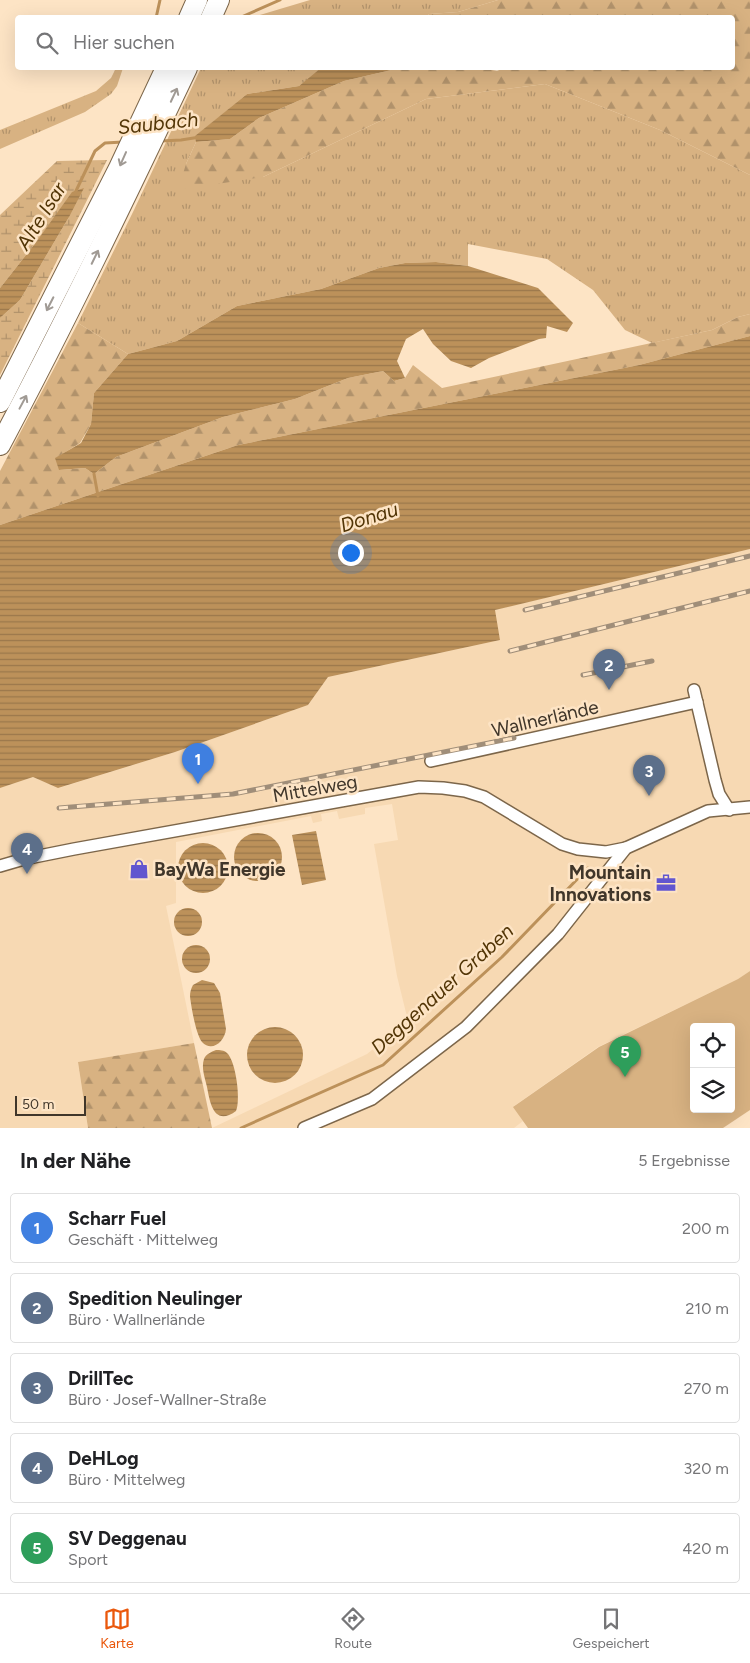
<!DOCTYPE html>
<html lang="de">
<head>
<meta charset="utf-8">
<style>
  body { margin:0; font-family:Figtree,sans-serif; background:#f6f6f6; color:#202124 }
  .controls { position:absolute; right:15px; bottom:15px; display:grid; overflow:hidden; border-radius:5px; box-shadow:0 5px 20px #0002 }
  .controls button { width:45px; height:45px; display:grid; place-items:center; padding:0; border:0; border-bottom:1px solid #e0e0e0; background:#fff; color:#202124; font:25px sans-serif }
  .scale { position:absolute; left:15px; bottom:12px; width:71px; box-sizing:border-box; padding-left:5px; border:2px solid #40362a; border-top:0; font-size:14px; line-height:18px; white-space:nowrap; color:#40362a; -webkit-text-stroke:4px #fde4c5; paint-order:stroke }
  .you { position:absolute; left:350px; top:552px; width:18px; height:18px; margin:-12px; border:4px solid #fff; border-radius:50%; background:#1a73e8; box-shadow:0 0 0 8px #1a73e833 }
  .badge { display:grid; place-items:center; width:32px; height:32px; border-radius:50%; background:#ea580c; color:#fff; font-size:16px; font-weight:700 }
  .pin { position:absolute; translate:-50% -41px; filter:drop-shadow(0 1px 2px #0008) }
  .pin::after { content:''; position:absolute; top:26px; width:18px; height:15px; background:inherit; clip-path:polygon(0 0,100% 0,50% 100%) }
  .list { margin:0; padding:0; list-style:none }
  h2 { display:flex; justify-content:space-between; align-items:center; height:65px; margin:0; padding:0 20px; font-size:21px }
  h2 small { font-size:16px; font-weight:400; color:#757577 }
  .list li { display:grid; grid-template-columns:32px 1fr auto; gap:15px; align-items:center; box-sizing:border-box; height:70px; margin:0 10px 10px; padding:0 10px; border:1px solid #e0e0e0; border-radius:5px }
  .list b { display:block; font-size:19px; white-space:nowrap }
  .list p { margin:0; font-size:16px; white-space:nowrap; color:#757577 }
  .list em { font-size:16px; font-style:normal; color:#757577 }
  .icon { flex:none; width:28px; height:28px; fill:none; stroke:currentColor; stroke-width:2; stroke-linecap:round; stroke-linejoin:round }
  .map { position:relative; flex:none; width:750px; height:1128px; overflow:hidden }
  .search { position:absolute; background:#fff; box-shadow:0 5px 20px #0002; left:15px; right:15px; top:15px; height:55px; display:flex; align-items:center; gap:12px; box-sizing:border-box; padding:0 18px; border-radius:5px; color:#757577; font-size:19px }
  .sheet { height:465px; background:#fff }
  nav { display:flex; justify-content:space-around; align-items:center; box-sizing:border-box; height:70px; border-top:1px solid #e0e0e0; background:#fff; font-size:14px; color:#757577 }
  nav a { display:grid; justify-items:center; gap:2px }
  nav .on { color:#ea580c }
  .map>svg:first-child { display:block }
</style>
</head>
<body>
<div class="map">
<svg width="750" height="1128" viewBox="0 0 750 1128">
  <defs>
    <pattern id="grass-tufts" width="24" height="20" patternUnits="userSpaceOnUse" patternTransform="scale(1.25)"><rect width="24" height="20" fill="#d8b282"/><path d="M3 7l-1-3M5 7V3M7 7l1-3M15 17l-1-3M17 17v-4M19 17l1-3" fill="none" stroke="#b1926b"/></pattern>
    <pattern id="forest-firs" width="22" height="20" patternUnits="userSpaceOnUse" patternTransform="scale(1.25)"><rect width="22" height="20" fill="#d8b282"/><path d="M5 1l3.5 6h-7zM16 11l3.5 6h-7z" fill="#b1926b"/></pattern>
    <pattern id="wetland-marsh" width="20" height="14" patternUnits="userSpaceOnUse" patternTransform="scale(1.25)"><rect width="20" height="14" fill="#d8b282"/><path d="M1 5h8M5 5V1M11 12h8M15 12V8" fill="none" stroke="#b1926b"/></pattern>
    <pattern id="water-rules" width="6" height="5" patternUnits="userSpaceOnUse" patternTransform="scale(1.25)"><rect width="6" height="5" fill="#bc915a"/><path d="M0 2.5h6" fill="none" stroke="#9a774b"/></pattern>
  </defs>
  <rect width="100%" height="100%" fill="#fde4c5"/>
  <polygon fill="#f7d9b3" points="750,549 750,971 738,979 598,1047 514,1106 523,1121 514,1128 212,1128 367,1054 408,1021 397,976 374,844 398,840 392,804 365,808 365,814 339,819 337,811 321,814 322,821 313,823 311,816 176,842 176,903 166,906 194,1043 78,1062 88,1128 0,1128 0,788 33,777 59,788 175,752 308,705 328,677 500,640 494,610"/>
  <g fill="url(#grass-tufts)">
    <polygon points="310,0 498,0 458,12 429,14 427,17 377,18 372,16 371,18 250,18"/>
    <polygon points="116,68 123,68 117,86 111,94 85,112 0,149 0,130 96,91 111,78"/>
    <polygon points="201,68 324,68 299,86 247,94 196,136 196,142 186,164 263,177 426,99 545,84 660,130 750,175 750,314 738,317 712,330 652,343 625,330 593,290 547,259 468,244 468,266 436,262 405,263 379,268 321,289 237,306 177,341 128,354 78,323 133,212"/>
  </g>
  <g fill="url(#forest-firs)">
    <polygon points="498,0 750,0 750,175 660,130 545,84 426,99 263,177 178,190 186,164 196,142 230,139 259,118 344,81 400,68 482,68 497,71 504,68 732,68 732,18 427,17 429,14 458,12"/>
    <polygon points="750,314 750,336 639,365 238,445 0,525 0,471 78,323 128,354 94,393 91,424 80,443 56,458 60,470 85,468 94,474 116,457 223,417 295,399 348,378 383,371 394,381 405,378 413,365 442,388 712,330 738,317"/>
    <polygon points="194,1043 212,1128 88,1128 78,1062"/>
  </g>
  <polygon fill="url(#wetland-marsh)" points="107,160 0,375 0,318 20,300 69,217 37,241 0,288 0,215 57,161"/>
  <path fill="#d8b282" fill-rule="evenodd" d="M750,971V1110L723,1128H528L513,1107L599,1047L738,979ZM694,1027H731V1109H694Z"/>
  <g fill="url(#water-rules)">
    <polygon points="321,68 400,68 344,81 259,118 230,139 196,142 195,136 247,94 299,86"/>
    <polygon points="84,188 69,217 20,300 0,318 0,288 37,241 72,192"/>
    <polygon points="436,262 468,266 538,288 573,323 567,332 547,326 546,338 539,339 489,358 471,368 451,361 433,344 423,329 406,339 397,361 405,378 394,381 383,371 348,378 295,399 223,417 116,457 94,474 85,468 59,470 55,458 81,443 91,424 94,393 128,354 177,341 237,306 321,289 379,268 405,263"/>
    <polygon points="750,336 750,549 495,610 500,640 328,677 308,705 175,752 58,788 33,777 0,788 0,525 238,445 639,365"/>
    <polygon points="316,831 326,880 302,885 292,835"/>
    <circle cx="258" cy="857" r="24"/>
    <circle cx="203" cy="868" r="25"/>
    <circle cx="188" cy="922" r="14"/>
    <circle cx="196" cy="959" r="14"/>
    <path d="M202,980L214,983L220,993L226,1029C225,1041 212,1053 202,1042C196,1035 191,1006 190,996C190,992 191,989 193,985Z"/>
    <circle cx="275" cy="1055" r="28"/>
    <path d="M216,1050C220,1050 224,1050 227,1053C236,1061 241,1101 236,1111C214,1127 210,1103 207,1087C205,1078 201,1068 204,1059C206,1054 211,1052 216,1050Z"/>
  </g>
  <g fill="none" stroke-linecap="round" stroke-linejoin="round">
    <g stroke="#bc915a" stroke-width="3">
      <polyline points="156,18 160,0"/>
      <polyline points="239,18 280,0"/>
      <polyline points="161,141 181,140 200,137"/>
      <polyline points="75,193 95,151 105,143 123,142"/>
      <polyline points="94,474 98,496"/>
      <polyline points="241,1128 383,1065 502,957 588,868"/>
    </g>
    <defs>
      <g id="street">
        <polyline points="694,690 715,780 719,794 729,810"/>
        <polyline points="431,761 697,702"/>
        <polyline points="0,866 24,859 74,849 419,787 443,788 465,791 484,797 562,844 578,849 606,852 626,848"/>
        <polyline points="304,1128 372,1099 466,1027 558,934 626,848 708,811 750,807"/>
      </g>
      <g id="highway">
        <polyline points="189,18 197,0"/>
        <polyline points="211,18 219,0"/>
        <polyline points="0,402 119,168 166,68"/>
        <path d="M0,445C66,321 127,194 187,68"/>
      </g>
    </defs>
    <use href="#street" stroke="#7c664a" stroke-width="14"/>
    <use href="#highway" stroke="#7c664a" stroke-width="22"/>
    <use href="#street" stroke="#fff" stroke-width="11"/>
    <use href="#highway" stroke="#fff" stroke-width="20"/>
    <defs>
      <g id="rail">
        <polyline points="525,610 750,556"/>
        <polyline points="510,651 750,591"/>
        <polyline points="583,675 652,661"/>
        <polyline points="59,808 233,794 514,738"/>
      </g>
    </defs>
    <use href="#rail" stroke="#a08e79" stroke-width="5"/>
    <use href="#rail" stroke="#fde4c5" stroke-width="3" stroke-dasharray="9" stroke-linecap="butt"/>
  </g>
  <defs><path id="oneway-shaft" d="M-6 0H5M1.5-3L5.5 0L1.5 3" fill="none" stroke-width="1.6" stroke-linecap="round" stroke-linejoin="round" transform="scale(1.25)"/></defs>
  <g stroke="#a09a94">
    <use href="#oneway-shaft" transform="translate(174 95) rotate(-65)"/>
    <use href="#oneway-shaft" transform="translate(123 159) rotate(114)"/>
    <use href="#oneway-shaft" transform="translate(95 257) rotate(-64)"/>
    <use href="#oneway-shaft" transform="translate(50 304) rotate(117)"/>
    <use href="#oneway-shaft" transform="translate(23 402) rotate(-62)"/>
  </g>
  <defs>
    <symbol id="shop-bare" viewBox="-9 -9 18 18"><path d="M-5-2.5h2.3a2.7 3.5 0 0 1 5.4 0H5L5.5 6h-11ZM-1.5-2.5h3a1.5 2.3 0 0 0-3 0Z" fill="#6256cf" stroke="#fde4c5" stroke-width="2.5" paint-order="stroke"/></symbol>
    <symbol id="office-bare" viewBox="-9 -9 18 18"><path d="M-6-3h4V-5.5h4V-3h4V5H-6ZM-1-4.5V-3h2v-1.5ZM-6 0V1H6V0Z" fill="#6256cf" stroke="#fde4c5" stroke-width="2.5" paint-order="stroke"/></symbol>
  </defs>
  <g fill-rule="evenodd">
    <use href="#shop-bare" x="125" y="855" width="28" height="28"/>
    <use href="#office-bare" x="652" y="869" width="28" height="28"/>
  </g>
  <g text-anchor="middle" stroke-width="5" stroke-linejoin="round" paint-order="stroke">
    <g font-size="19" fill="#40362a" stroke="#fde4c5">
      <text transform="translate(545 718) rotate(-13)" y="7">Wallnerlände</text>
      <text transform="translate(315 788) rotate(-10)" y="7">Mittelweg</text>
    </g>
    <g font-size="19" font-weight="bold" fill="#40362a" stroke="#fde4c5" text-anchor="start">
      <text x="154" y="876">BayWa Energie</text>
      <text x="651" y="879" text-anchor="end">Mountain<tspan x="651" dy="22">Innovations</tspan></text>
    </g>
    <g font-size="20" font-style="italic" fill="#523506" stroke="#fde4c5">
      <text transform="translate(158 123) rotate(-6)" y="7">Saubach</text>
      <text transform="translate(41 216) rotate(-58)" y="7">Alte Isar</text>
      <text transform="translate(369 517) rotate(-17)" y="7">Donau</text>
      <text transform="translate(442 989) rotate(-42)" y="7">Deggenauer Graben</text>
    </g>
  </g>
</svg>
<div class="controls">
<button><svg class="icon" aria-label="locate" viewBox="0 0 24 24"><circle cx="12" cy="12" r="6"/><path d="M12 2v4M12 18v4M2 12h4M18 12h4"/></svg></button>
<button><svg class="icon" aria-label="layers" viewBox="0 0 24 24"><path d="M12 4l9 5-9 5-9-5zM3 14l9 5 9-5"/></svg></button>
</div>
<div class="scale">50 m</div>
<div class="you"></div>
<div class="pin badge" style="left:198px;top:784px;background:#3f7fe0">1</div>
<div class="pin badge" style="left:609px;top:690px;background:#5c6f8a">2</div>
<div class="pin badge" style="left:649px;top:796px;background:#5c6f8a">3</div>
<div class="pin badge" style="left:27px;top:874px;background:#5c6f8a">4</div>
<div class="pin badge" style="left:625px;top:1077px;background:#2e9e5b">5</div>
<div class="search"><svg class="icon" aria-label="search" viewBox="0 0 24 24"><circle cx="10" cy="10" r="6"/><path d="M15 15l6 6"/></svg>Hier suchen</div>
</div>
<section class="sheet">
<h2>In der Nähe<small>5 Ergebnisse</small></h2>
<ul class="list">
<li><span class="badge" style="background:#3f7fe0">1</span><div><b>Scharr Fuel</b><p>Geschäft · Mittelweg</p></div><em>200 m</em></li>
<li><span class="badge" style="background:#5c6f8a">2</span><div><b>Spedition Neulinger</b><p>Büro · Wallnerlände</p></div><em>210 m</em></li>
<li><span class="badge" style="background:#5c6f8a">3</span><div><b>DrillTec</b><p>Büro · Josef-Wallner-Straße</p></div><em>270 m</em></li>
<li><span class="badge" style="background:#5c6f8a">4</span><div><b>DeHLog</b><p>Büro · Mittelweg</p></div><em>320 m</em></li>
<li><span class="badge" style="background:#2e9e5b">5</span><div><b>SV Deggenau</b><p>Sport</p></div><em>420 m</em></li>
</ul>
</section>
<nav>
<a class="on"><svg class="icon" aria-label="map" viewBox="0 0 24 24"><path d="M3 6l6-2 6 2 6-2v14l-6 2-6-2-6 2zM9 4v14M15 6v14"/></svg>Karte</a>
<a><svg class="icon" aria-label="directions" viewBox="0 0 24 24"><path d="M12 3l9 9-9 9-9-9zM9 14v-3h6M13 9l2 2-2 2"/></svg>Route</a>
<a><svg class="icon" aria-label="saved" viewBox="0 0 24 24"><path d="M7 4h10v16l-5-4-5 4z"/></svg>Gespeichert</a>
</nav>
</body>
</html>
